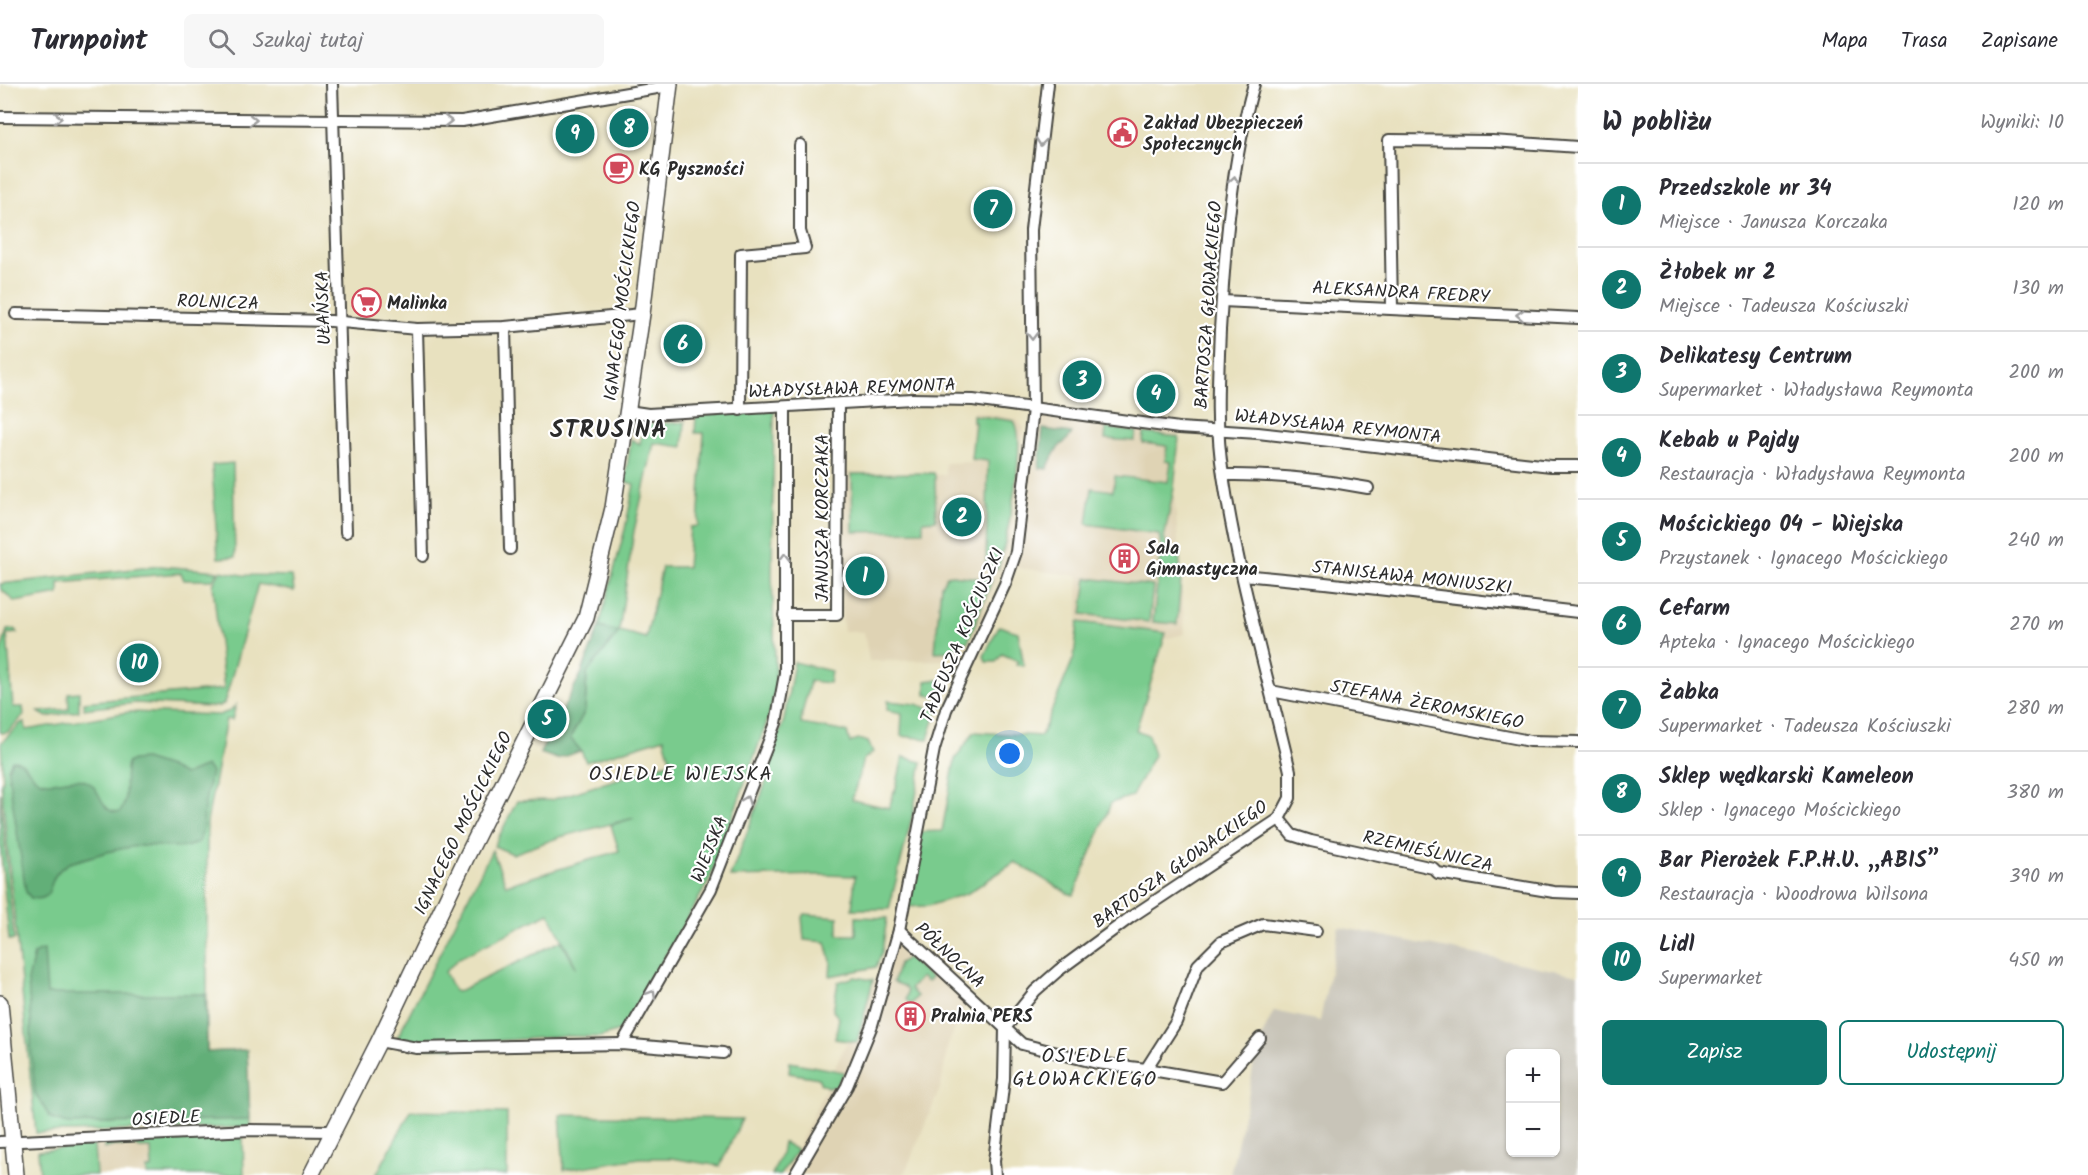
<!DOCTYPE html>
<html lang="pl">
<head>
<meta charset="utf-8">
<style>
  body { margin:0; font-family:Kalam,sans-serif; background:#f7f7f7; color:#2b2b33 }
  .controls { position:absolute; right:18px; bottom:18px; display:grid; overflow:hidden; border-radius:9px; box-shadow:0 2px 4px #0004 }
  .controls button { width:54px; height:54px; display:grid; place-items:center; padding:0; border:0; border-bottom:2px solid #e1e1e2; background:#fff; color:#2b2b33; font:30px sans-serif }
  .you { position:absolute; left:1010px; top:670px; width:21px; height:21px; margin:-15px; border:4px solid #fff; border-radius:50%; background:#1a73e8; box-shadow:0 0 0 9px #1a73e833 }
  .badge { display:grid; place-items:center; width:39px; height:39px; border-radius:50%; background:#0f766e; color:#fff; font-size:20px; font-weight:700 }
  .pin { position:absolute; translate:-50% -50%; border:3px solid #fff; box-shadow:0 2px 6px #0006 }
  .list { margin:0; padding:0; list-style:none }
  h2 { display:flex; justify-content:space-between; align-items:center; height:78px; margin:0; padding:0 24px; font-size:26px }
  h2 small { font-size:20px; font-weight:400; color:#7c7c81 }
  .list li { display:grid; grid-template-columns:39px 1fr auto; gap:18px; align-items:center; box-sizing:border-box; height:84px; padding:0 24px; border-top:2px solid #e1e1e2 }
  .list b { display:block; font-size:22px; white-space:nowrap }
  .list p { margin:0; font-size:20px; white-space:nowrap; color:#7c7c81 }
  .list em { font-size:20px; font-style:normal; color:#7c7c81 }
  .actions { display:flex; gap:12px; padding:18px 24px }
  .actions a { flex:1; padding:14px 0; border:2px solid #0f766e; border-radius:9px; text-align:center; font-size:21px; color:#0f766e }
  .actions .main { background:#0f766e; color:#fff }
  .icon { flex:none; width:33px; height:33px; fill:none; stroke:currentColor; stroke-width:2; stroke-linecap:round; stroke-linejoin:round }
  .map { position:relative; flex:none; width:1578px; height:1091px; overflow:hidden }
  header { display:flex; align-items:center; gap:36px; box-sizing:border-box; height:84px; padding:0 30px; background:#fff; border-bottom:2px solid #e1e1e2 }
  header strong { font-size:28px }
  nav { display:flex; gap:33px; margin-inline-start:auto; font-size:21px }
  .search { width:420px; height:54px; background:#f7f7f7; display:flex; align-items:center; gap:15px; box-sizing:border-box; padding:0 21px; border-radius:9px; color:#7c7c81; font-size:22px }
  main { display:flex }
  aside { flex:1; background:#fff }
  .map>svg:first-child { display:block }
</style>
</head>
<body>
<header>
<strong>Turnpoint</strong>
<div class="search"><svg class="icon" aria-label="search" viewBox="0 0 24 24"><circle cx="10" cy="10" r="6"/><path d="M15 15l6 6"/></svg>Szukaj tutaj</div>
<nav><a>Mapa</a><a>Trasa</a><a>Zapisane</a></nav>
</header>
<main>
<div class="map">
<svg width="1578" height="1091" viewBox="0 0 1578 1091">
  <rect width="100%" height="100%" fill="#fff"/>
  <filter id="ink" filterUnits="userSpaceOnUse"><feTurbulence type="fractalNoise" baseFrequency=".0167" numOctaves="2"/><feDisplacementMap in="SourceGraphic" scale="12" xChannelSelector="R" yChannelSelector="G"/><feConvolveMatrix kernelMatrix="1 2 1 2 8 2 1 2 1" color-interpolation-filters="sRGB"/></filter>
  <filter id="wash" filterUnits="userSpaceOnUse"><feTurbulence type="fractalNoise" baseFrequency=".008" numOctaves="4" result="noise"/><feDisplacementMap in="SourceGraphic" scale="24" xChannelSelector="R" yChannelSelector="G"/><feGaussianBlur stdDeviation="1.35" result="paint"/><feColorMatrix in="noise" values="0 0 0 0 0 0 0 0 0 0 0 0 0 0 0 0 0 1.4 0 .05"/><feComposite in="paint" operator="in"/></filter>
  <g filter="url(#wash)">
    <rect width="100%" height="100%" fill="#e8e1bf"/>
    <g fill="#dfd3b4">
      <polygon points="1033,325 1179,344 1174,404 1185,550 1164,555 1165,549 1078,538 1079,492 1011,483"/>
      <polygon points="973,327 1016,335 1024,344 1010,459 1004,480 982,534 974,552 959,576 869,577 864,548 844,547 841,528 844,388 945,391 945,379 971,378"/>
      <polygon points="899,846 969,911 948,961 941,1002 904,1091 785,1091"/>
      <polygon points="204,1055 206,1091 61,1091 94,1061"/>
    </g>
    <path fill="#c8c4b8" fill-rule="evenodd" d="M1339,843L1578,891V1091H1230L1248,1013L1256,967L1267,941L1274,927L1320,937ZM1510,970H1556V1068H1510Z"/>
    <g fill="#79cb8d" stroke="#527b5c" stroke-width="1.5" fill-rule="evenodd">
      <path d="M774,324L772,492L776,603L768,635L709,797L622,946L600,953L569,952L494,957L490,963L417,964L397,954L492,766L506,801L619,767L611,741L634,734L560,753L513,770L494,762L517,717L551,716L671,678L664,654L586,678L581,667L570,654L585,627L587,589L618,548L599,543L625,445L634,400L625,398L631,355L640,360L643,341L685,338L683,363L654,359L634,447L619,547L646,554L662,483H687L690,443L698,442L704,349H695L696,332ZM549,829L577,885L561,857L457,908L454,907L445,888L459,874Z"/>
      <path d="M973,331L1014,337C1028,355 1006,461 998,485L986,480L988,377L971,375L975,338H973Z"/>
      <polygon points="1106,344 1137,348 1134,357 1105,355"/>
      <polygon points="1144,349 1179,353 1174,404 1164,454 1167,462 1176,465 1179,468 1181,495 1177,540 1153,538 1161,464 1159,450 1087,440 1092,404 1113,407 1115,392 1168,398 1171,378 1165,377 1167,362 1143,359"/>
      <polygon points="233,379 235,473 218,474 212,381"/>
      <polygon points="934,389 935,392 936,436 923,437 923,447 853,448 852,390"/>
      <polygon points="160,482 218,487 213,496 184,496 181,489 59,499 59,510 15,518 1,505 0,500"/>
      <polygon points="220,487 243,491 292,492 294,507 258,500 224,620 219,622 211,623 135,619 84,625 84,618 224,605 213,501"/>
      <polygon points="952,491 992,496 968,558 958,556 955,567 935,568 941,501 947,492"/>
      <polygon points="1087,494 1153,502 1149,538 1082,530"/>
      <polygon points="1078,538 1166,549 1136,646 1148,651 1154,671 1132,712 1111,719 1074,811 1067,809 1015,778 968,809 928,822 903,823 917,748 942,747 955,675 974,648 1041,652 1074,573"/>
      <polygon points="999,542 1018,548 1024,582 1016,581 1018,577 1002,570 996,578 986,578 984,572"/>
      <polygon points="15,545 17,549 7,550 13,623 23,623 24,631 8,648 2,649 0,648 0,571 7,546"/>
      <polygon points="794,578 831,587 829,599 810,597 802,630 801,640 847,648 850,659 858,655 868,658 873,668 863,676 852,716 889,724 894,708 895,708 903,673 922,678 913,729 889,825 852,825 855,792 823,791 730,793 765,701 773,667 784,636"/>
      <polygon points="933,596 947,597 941,614 926,611 926,597"/>
      <polygon points="79,608 79,627 47,633 38,628 69,625 68,609"/>
      <polygon points="888,617 916,620 937,627 928,655 901,652 902,629 887,626"/>
      <polygon points="236,621 232,636 226,635 207,738 207,968 247,966 250,1043 36,1049 1,698 3,697 1,659 21,639 25,638 26,646 129,628 219,631 230,627"/>
      <polygon points="0,709 14,856 9,856 0,758"/>
      <polygon points="805,830 838,833 838,851 856,851 856,833 887,834 882,868 876,883 830,892 831,877 826,858 804,856 802,833"/>
      <polygon points="908,874 931,894 927,898 921,893 910,905 917,912 911,920 906,916 907,907 904,902 893,898 899,879"/>
      <polygon points="855,893 873,896 857,958 835,955 839,934 833,927 838,898"/>
      <polygon points="790,978 844,988 836,1003 827,1003 820,999 819,994 789,989"/>
      <polygon points="411,1027 507,1029 507,1091 376,1091"/>
      <polygon points="560,1031 742,1035 720,1082 671,1074 640,1074 564,1086"/>
      <polygon points="243,1053 244,1091 147,1091 147,1085 152,1085 151,1064 137,1064 136,1062 114,1062 104,1065 104,1060"/>
      <polygon points="783,1058 797,1066 780,1091 772,1091 781,1070"/>
      <polygon points="94,1061 96,1091 40,1091 38,1067"/>
    </g>
    <g fill="#62af78" stroke="#466d52" stroke-width="1.5">
      <path d="M1043,345L1072,349C1069,355 1066,357 1061,361C1054,367 1051,377 1047,385L1039,384Z"/>
      <polygon points="599,543 619,548 587,589 585,627 570,654 581,667 557,675 540,669 582,588"/>
      <path d="M144,675L169,683L184,691L206,682L211,688L204,724L203,745L199,758C180,769 160,759 139,762C115,764 92,773 69,779C63,783 58,786 54,794C48,807 50,818 31,814L26,808L9,695L8,685L12,676C27,675 28,693 41,697C57,702 77,688 92,701C102,710 102,730 120,728C129,716 123,695 127,679L133,676Z"/>
      <polygon points="44,866 47,910 205,910 207,968 247,966 250,1035 68,1040 54,1036 49,1032 35,1009 31,965 31,938 28,897 34,870 37,868"/>
    </g>
  </g>
  <g filter="url(#ink)">
    <g fill="none" stroke-linecap="round" stroke-linejoin="round">
      <defs>
        <g id="street">
          <polyline points="332,0 346,448"/>
          <polyline points="0,33 462,37 669,2"/>
          <polyline points="1222,217 1578,234"/>
          <polyline points="1392,224 1389,56 1492,57 1578,63"/>
          <polyline points="16,230 331,237 417,245 505,243 642,230"/>
          <polyline points="505,243 510,465"/>
          <polyline points="417,245 423,472"/>
          <polyline points="740,326 741,170 805,164 800,147 800,61"/>
          <polyline points="628,327 648,330 912,315 973,316 1179,344 1258,349 1551,382 1578,382"/>
          <path d="M1223,391C1272,390 1319,395 1368,404"/>
          <polyline points="1243,491 1325,499 1578,528"/>
          <polyline points="784,531 837,531 838,320"/>
          <polyline points="1271,607 1530,657 1578,658"/>
          <polyline points="1279,735 1292,751 1311,757 1433,784 1438,789 1554,808 1578,809"/>
          <polyline points="899,846 1022,960 1097,979 1146,985 1176,938 1198,881 1221,858 1263,840 1316,847"/>
          <polyline points="379,957 417,964 622,960 723,969"/>
          <polyline points="622,960 711,805 776,639 785,590 785,323"/>
          <polyline points="1146,985 1222,998 1260,954"/>
          <polyline points="0,1058 250,1046 333,1047"/>
          <polyline points="795,1091 847,1002 872,941 899,846 934,665 946,626 1005,500 1016,468 1033,325 1031,146 1048,0"/>
          <path d="M995,1091L994,1077L1004,995L1005,944L1035,907L1059,886L1131,833L1279,735L1290,714V687C1267,589 1238,491 1223,391C1215,343 1218,295 1220,246C1225,164 1231,80 1254,0"/>
        </g>
        <g id="secondary">
          <polyline points="0,919 16,1091"/>
          <polyline points="311,1091 379,957 467,772 586,534 613,424 642,230 670,0"/>
        </g>
      </defs>
      <use href="#street" stroke="#474641" stroke-width="14"/>
      <use href="#secondary" stroke="#474641" stroke-width="18"/>
      <use href="#street" stroke="#fff" stroke-width="10"/>
      <use href="#secondary" stroke="#fff" stroke-width="15"/>
    </g>
    <defs><path id="oneway-chevron" d="M-2-3.5L2.5 0L-2 3.5" fill="none" stroke-width="1.6" stroke-linecap="round" stroke-linejoin="round" transform="scale(1.5)"/></defs>
    <g stroke="#a0a0a0">
      <use href="#oneway-chevron" transform="translate(58 34) rotate(1)"/>
      <use href="#oneway-chevron" transform="translate(253 36) rotate(1)"/>
      <use href="#oneway-chevron" transform="translate(448 37)"/>
      <use href="#oneway-chevron" transform="translate(1041 58) rotate(97)"/>
      <use href="#oneway-chevron" transform="translate(1234 96) rotate(-81)"/>
      <use href="#oneway-chevron" transform="translate(1520 231) rotate(-177)"/>
      <use href="#oneway-chevron" transform="translate(1032 252) rotate(89)"/>
      <use href="#oneway-chevron" transform="translate(785 473) rotate(-90)"/>
      <use href="#oneway-chevron" transform="translate(746 716) rotate(-69)"/>
      <use href="#oneway-chevron" transform="translate(652 910) rotate(-59)"/>
    </g>
  </g>
  <defs>
    <symbol id="civic-ring" viewBox="-11 -11 22 22"><circle r="9.5" fill="#fff" stroke="#d1495b" stroke-width="1.5"/><path d="M-.6-6.5H3V-4.5H.6V-3L4-1V1h2V6H-6V1h2V-1L-.6-3ZM-1.2 2.5V6h2.4V2.5Z" fill="#d1495b"/></symbol>
    <symbol id="cafe-ring" viewBox="-11 -11 22 22"><circle r="9.5" fill="#fff" stroke="#d1495b" stroke-width="1.5"/><path d="M-5.5-4.5H6V0H3Q3 3.5 0 3.5H-2.5Q-5.5 3.5-5.5 0ZM3-3.2v2h1.7v-2ZM-6 4.5H4V6H-6Z" fill="#d1495b"/></symbol>
    <symbol id="supermarket-ring" viewBox="-11 -11 22 22"><circle r="9.5" fill="#fff" stroke="#d1495b" stroke-width="1.5"/><path d="M-6-5.5h2.5l.6 2H6L4.5 2H-2.5L-4.4-4H-6ZM-1.5 3.2a1.3 1.3 0 1 0 .1 0ZM3 3.2a1.3 1.3 0 1 0 .1 0Z" fill="#d1495b"/></symbol>
    <symbol id="building-ring" viewBox="-11 -11 22 22"><circle r="9.5" fill="#fff" stroke="#d1495b" stroke-width="1.5"/><path d="M-4-6H4V6H1V3H-1V6H-4ZM-2.5-4.3h1.7v1.8h-1.7ZM.8-4.3h1.7v1.8H.8ZM-2.5-1h1.7V.8h-1.7ZM.8-1h1.7V.8H.8Z" fill="#d1495b"/></symbol>
  </defs>
  <g fill-rule="evenodd">
    <use href="#civic-ring" x="1106" y="32" width="33" height="33"/>
    <use href="#cafe-ring" x="602" y="68" width="33" height="33"/>
    <use href="#supermarket-ring" x="350" y="202" width="33" height="33"/>
    <use href="#building-ring" x="1108" y="458" width="33" height="33"/>
    <use href="#building-ring" x="894" y="916" width="33" height="33"/>
  </g>
  <g text-anchor="middle" stroke-width="4.5" stroke-linejoin="round" paint-order="stroke">
    <g font-size="18" font-weight="bold" fill="#2b2b2b" stroke="#fff" text-anchor="start">
      <text x="1143" y="45">Zakład Ubezpieczeń<tspan x="1143" dy="21">Społecznych</tspan></text>
      <text x="639" y="91">KG Pyszności</text>
      <text x="387" y="225">Malinka</text>
      <text x="1146" y="470">Sala<tspan x="1146" dy="21">Gimnastyczna</tspan></text>
      <text x="931" y="938">Pralnia PERS</text>
    </g>
    <g font-size="18" fill="#2b2b2b" stroke="#fff">
      <text transform="translate(1401 208) rotate(3)" y="6">ALEKSANDRA FREDRY</text>
      <text transform="translate(622 217) rotate(-83)" y="6">IGNACEGO MOŚCICKIEGO</text>
      <text transform="translate(218 218) rotate(2)" y="6">ROLNICZA</text>
      <text transform="translate(1208 221) rotate(-86)" y="6">BARTOSZA GŁOWACKIEGO</text>
      <text transform="translate(323 224) rotate(-92)" y="6">UŁAŃSKA</text>
      <text transform="translate(852 304) rotate(-2)" y="6">WŁADYSŁAWA REYMONTA</text>
      <text transform="translate(1338 342) rotate(6)" y="6">WŁADYSŁAWA REYMONTA</text>
      <text transform="translate(822 434) rotate(-90)" y="6">JANUSZA KORCZAKA</text>
      <text transform="translate(1412 493) rotate(6)" y="6">STANISŁAWA MONIUSZKI</text>
      <text transform="translate(962 551) rotate(-67)" y="6">TADEUSZA KOŚCIUSZKI</text>
      <text transform="translate(1427 620) rotate(11)" y="6">STEFANA ŻEROMSKIEGO</text>
      <text transform="translate(463 739) rotate(-64)" y="6">IGNACEGO MOŚCICKIEGO</text>
      <text transform="translate(709 765) rotate(-68)" y="6">WIEJSKA</text>
      <text transform="translate(1428 767) rotate(13)" y="6">RZEMIEŚLNICZA</text>
      <text transform="translate(1180 780) rotate(-35)" y="6">BARTOSZA GŁOWACKIEGO</text>
      <text transform="translate(950 871) rotate(43)" y="6">PÓŁNOCNA</text>
      <text transform="translate(166 1034) rotate(-3)" y="6">OSIEDLE</text>
    </g>
    <g font-size="20" letter-spacing="1.5" fill="#2b2b2b" stroke="#fff">
      <text x="681" y="696">OSIEDLE WIEJSKA</text>
      <text x="1085" y="978">OSIEDLE<tspan x="1085" dy="23">GŁOWACKIEGO</tspan></text>
    </g>
    <g font-size="24" font-weight="bold" letter-spacing="1.5" fill="#2b2b2b" stroke="#fff">
      <text x="609" y="353">STRUSINA</text>
    </g>
  </g>
</svg>
<div class="controls">
<button>+</button>
<button>−</button>
</div>
<div class="you"></div>
<div class="pin badge" style="left:865px;top:492px">1</div>
<div class="pin badge" style="left:962px;top:433px">2</div>
<div class="pin badge" style="left:1082px;top:296px">3</div>
<div class="pin badge" style="left:1156px;top:310px">4</div>
<div class="pin badge" style="left:547px;top:635px">5</div>
<div class="pin badge" style="left:683px;top:260px">6</div>
<div class="pin badge" style="left:993px;top:125px">7</div>
<div class="pin badge" style="left:629px;top:44px">8</div>
<div class="pin badge" style="left:575px;top:50px">9</div>
<div class="pin badge" style="left:139px;top:579px">10</div>
</div>
<aside>
<h2>W pobliżu<small>Wyniki: 10</small></h2>
<ul class="list">
<li><span class="badge">1</span><div><b>Przedszkole nr 34</b><p>Miejsce · Janusza Korczaka</p></div><em>120 m</em></li>
<li><span class="badge">2</span><div><b>Żłobek nr 2</b><p>Miejsce · Tadeusza Kościuszki</p></div><em>130 m</em></li>
<li><span class="badge">3</span><div><b>Delikatesy Centrum</b><p>Supermarket · Władysława Reymonta</p></div><em>200 m</em></li>
<li><span class="badge">4</span><div><b>Kebab u Pajdy</b><p>Restauracja · Władysława Reymonta</p></div><em>200 m</em></li>
<li><span class="badge">5</span><div><b>Mościckiego 04 - Wiejska</b><p>Przystanek · Ignacego Mościckiego</p></div><em>240 m</em></li>
<li><span class="badge">6</span><div><b>Cefarm</b><p>Apteka · Ignacego Mościckiego</p></div><em>270 m</em></li>
<li><span class="badge">7</span><div><b>Żabka</b><p>Supermarket · Tadeusza Kościuszki</p></div><em>280 m</em></li>
<li><span class="badge">8</span><div><b>Sklep wędkarski Kameleon</b><p>Sklep · Ignacego Mościckiego</p></div><em>380 m</em></li>
<li><span class="badge">9</span><div><b>Bar Pierożek F.P.H.U. „ABIS”</b><p>Restauracja · Woodrowa Wilsona</p></div><em>390 m</em></li>
<li><span class="badge">10</span><div><b>Lidl</b><p>Supermarket</p></div><em>450 m</em></li>
</ul>
<div class="actions"><a class="main">Zapisz</a><a>Udostępnij</a></div>
</aside>
</main>
</body>
</html>
